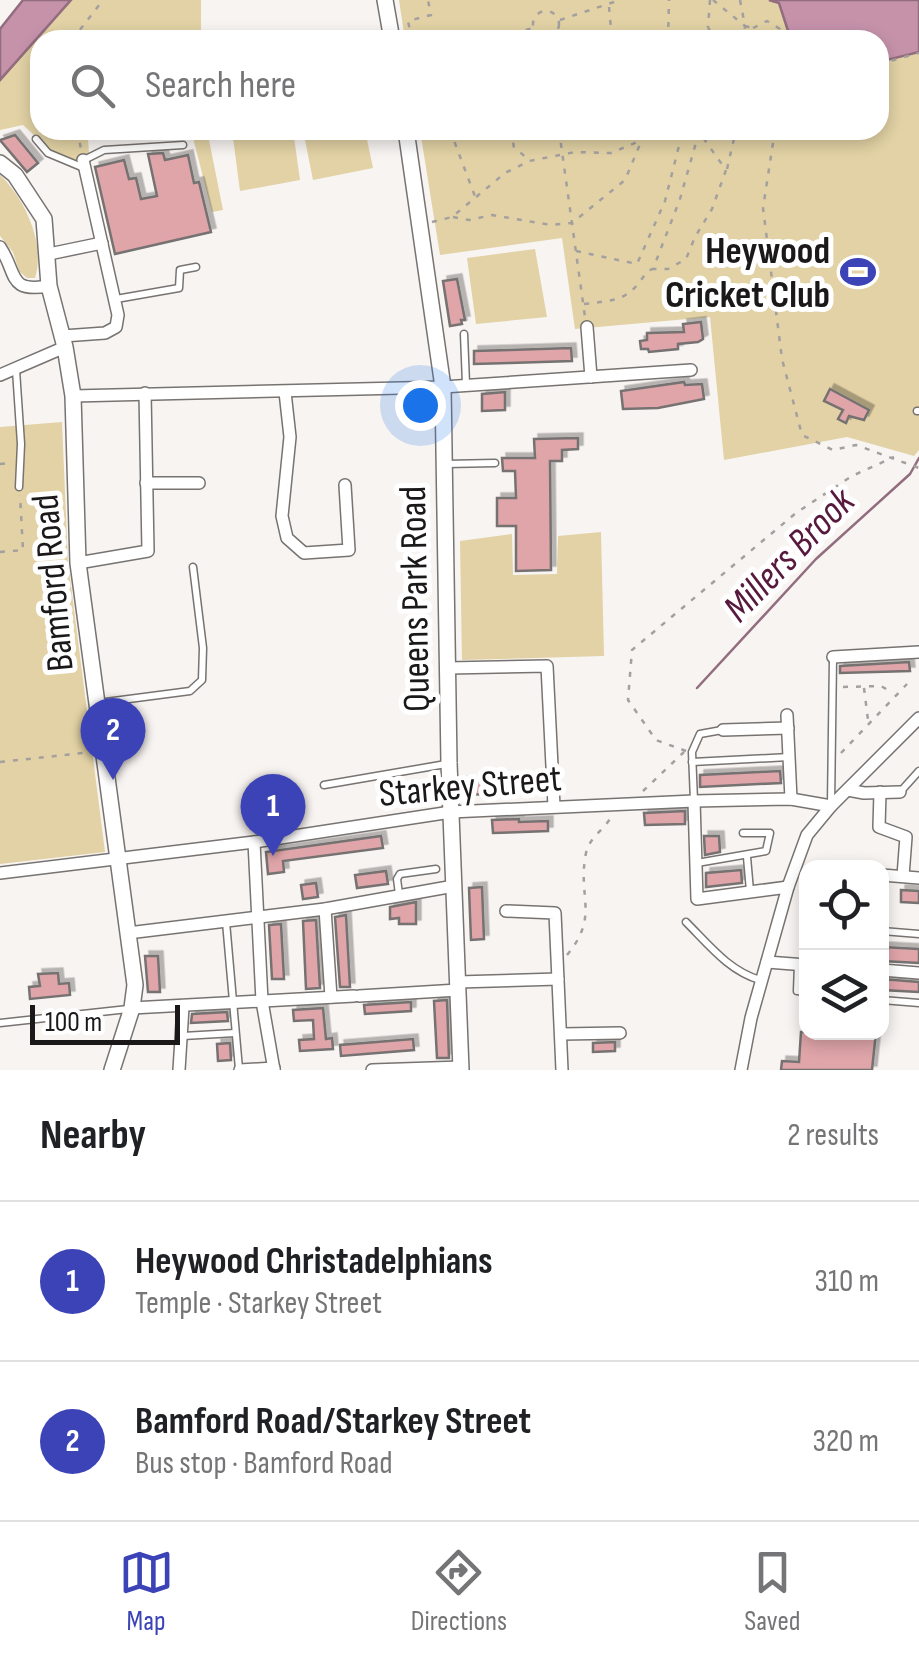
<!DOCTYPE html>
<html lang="en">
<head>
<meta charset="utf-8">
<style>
  body { margin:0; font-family:"Sofia Sans Condensed",sans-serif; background:#f6f6f6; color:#202124 }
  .controls { position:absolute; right:30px; bottom:30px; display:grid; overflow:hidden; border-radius:20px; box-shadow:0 5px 15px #0003 }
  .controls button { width:90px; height:90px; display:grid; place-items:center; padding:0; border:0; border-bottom:2px solid #e0e0e0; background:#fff; color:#202124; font:50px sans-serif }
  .scale { position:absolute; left:30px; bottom:25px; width:150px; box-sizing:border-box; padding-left:10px; border:5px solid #1a1818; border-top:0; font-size:28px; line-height:35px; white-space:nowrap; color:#1a1818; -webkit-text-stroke:8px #fff; paint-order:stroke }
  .you { position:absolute; left:420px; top:405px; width:35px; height:35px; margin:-25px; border:8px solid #fff; border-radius:50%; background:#1a73e8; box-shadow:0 0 0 15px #1a73e833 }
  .badge { display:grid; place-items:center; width:65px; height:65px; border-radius:50%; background:#3b43b7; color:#fff; font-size:32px; font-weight:700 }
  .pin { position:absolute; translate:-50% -82px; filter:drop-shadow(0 2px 5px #0008) }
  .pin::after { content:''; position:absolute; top:52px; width:35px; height:30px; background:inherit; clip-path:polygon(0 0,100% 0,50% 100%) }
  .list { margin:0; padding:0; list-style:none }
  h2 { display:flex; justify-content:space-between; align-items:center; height:130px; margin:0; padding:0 40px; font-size:42px }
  h2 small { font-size:32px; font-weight:400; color:#757577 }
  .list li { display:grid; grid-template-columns:65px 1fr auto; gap:30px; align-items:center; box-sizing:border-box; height:160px; padding:0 40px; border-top:2px solid #e0e0e0 }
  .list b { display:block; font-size:38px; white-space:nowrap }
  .list p { margin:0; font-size:32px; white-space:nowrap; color:#757577 }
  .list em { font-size:32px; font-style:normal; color:#757577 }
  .icon { flex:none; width:55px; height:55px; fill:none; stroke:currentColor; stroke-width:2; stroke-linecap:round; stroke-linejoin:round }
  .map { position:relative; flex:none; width:919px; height:1070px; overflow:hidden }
  .search { position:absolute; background:#fff; box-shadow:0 5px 15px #0003; left:30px; right:30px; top:30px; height:110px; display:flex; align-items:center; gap:25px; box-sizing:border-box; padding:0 35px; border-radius:30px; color:#757577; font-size:38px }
  .sheet { height:450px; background:#fff }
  nav { display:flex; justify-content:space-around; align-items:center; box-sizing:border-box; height:140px; border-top:2px solid #e0e0e0; background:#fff; font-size:28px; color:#757577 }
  nav a { display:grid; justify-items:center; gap:5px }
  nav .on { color:#3b43b7 }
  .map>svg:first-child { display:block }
</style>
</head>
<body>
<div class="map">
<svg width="919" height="1070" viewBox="0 0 919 1070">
  <defs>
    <filter id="shadow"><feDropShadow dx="4.5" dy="-4.5" stdDeviation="0" flood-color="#0004"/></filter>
  </defs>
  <rect width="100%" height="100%" fill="#f8f4f2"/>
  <g fill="#e2d2a5">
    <polygon points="72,0 201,0 201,40 40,40 40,130 102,130 88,140 89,153 78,162 50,150 23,125 0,130 0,80"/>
    <polygon points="399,0 919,0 919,450 914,456 847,437 724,460 710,317 575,329 562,238 440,255 420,130 879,130 879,40 405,40"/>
    <polygon points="191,130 207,130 223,210 212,212"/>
    <polygon points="232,130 293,130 300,180 240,191"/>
    <polygon points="303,130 365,130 373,168 313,180"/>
    <path d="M0,175C24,198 46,243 35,278H27L19,271L13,252L0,236Z"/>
    <polygon points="535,249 547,317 476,324 467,258"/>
    <polygon points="62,422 68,562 105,852 0,864 0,427"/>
    <polygon points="601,532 604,656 462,660 460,541 512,534 513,575 557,574 558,536"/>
  </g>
  <g fill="#c592aa" stroke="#926d7e" stroke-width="2.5">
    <polygon points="23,0 71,0 0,80 0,29"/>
    <polygon points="769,0 919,0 919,52 879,62 879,40 791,40 779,3"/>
  </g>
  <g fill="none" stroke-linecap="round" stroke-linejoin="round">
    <polyline stroke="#926d7e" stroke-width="2.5" points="697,688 816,559 910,474 919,458"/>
  </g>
  <g fill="#dfa5a9" stroke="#767272" stroke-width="2.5" filter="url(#shadow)">
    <polygon points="15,135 38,163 27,172 0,140"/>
    <polygon points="163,153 165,160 188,155 194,183 199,182 211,232 115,254 95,167 124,160 129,179 136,178 141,199 157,196 148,154"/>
    <polygon points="457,279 465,320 461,320 462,324 450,326 443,281"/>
    <polygon points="701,322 703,339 698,342 678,344 678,349 649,352 648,349 641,349 640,341 647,340 647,333 684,332 683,324"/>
    <polygon points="571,348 572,361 474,364 474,351"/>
    <polygon points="684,382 685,385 702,384 704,399 658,408 623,409 621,391"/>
    <polygon points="830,389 869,410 864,420 849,416 846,423 838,419 843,410 824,401"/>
    <polygon points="505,392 505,410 482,411 482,394"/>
    <polygon points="578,438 578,449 562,450 562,461 550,461 551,570 516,571 516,526 497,526 497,498 516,498 515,471 503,471 502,458 535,458 534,439"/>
    <polygon points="909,662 910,671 840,673 840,666"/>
    <polygon points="780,771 781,783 700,787 700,775"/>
    <polygon points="543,779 544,792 462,795 461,782"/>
    <polygon points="685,811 685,824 645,825 644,813"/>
    <polygon points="519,819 519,822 548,821 548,831 493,833 492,820"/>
    <polygon points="381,836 383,848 283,861 284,872 268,874 266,852"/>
    <polygon points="704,836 719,836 720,852 705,855"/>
    <polygon points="741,870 742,883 706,887 706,873"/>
    <polygon points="386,871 388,884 357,888 355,875"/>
    <polygon points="316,883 318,897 303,899 301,885"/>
    <polygon points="482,887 484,939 471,940 469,888"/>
    <polygon points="901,890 919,891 919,903 901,902"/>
    <polygon points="416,902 416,924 399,924 399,918 390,919 390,907"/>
    <polygon points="346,915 350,987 340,987 335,917"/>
    <polygon points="316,920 320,988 306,989 303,921"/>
    <polygon points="281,924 284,979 272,979 269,925"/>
    <polygon points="882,947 919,949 919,963 882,961"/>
    <polygon points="145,956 158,956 160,992 148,992"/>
    <polygon points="58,973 59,984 69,983 70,995 30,999 29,987 40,986 38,974"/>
    <polygon points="882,979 919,982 919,992 882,990"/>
    <polygon points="447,1000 449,1058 437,1058 434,1001"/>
    <polygon points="411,1002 411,1011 365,1014 364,1005"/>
    <polygon points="323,1008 326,1039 332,1038 333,1049 300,1051 299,1040 314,1039 313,1020 294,1021 293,1010"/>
    <polygon points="227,1012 228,1021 191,1023 192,1014"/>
    <polygon points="801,1032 876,1032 872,1070 781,1070 782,1061 799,1062"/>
    <polygon points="413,1039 414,1050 341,1056 340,1045"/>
    <polygon points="615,1042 615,1051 593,1052 593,1043"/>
    <polygon points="230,1043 231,1060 218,1061 217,1044"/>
  </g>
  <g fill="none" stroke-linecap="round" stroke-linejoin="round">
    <defs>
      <g id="service">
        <polyline points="36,139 48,153 84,168"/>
        <polyline points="84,160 104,150 183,145"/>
        <polyline points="116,299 179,288 180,270 196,267"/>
        <polyline points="464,334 466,384"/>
        <polyline points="16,370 21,444 19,487"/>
        <polyline points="917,411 919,411"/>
        <polyline points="446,464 495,463"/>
        <polyline points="98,703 190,691 202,680 203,648 193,567"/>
        <polyline points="692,762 789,757"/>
        <polyline points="324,785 446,764"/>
        <polyline points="901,791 919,771"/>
        <polyline points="694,801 692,752 700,734 722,730"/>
        <polyline points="831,805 833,658"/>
        <polyline points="747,857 750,891"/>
        <polyline points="697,863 766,851 770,833 743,833"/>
        <polyline points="399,894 397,879 400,874 436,869"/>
        <polyline points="226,922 239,1069"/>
        <path d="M686,922C709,945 729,971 760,980"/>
        <polyline points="882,931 919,934"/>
        <polyline points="798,964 797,991 806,992"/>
        <polyline points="882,1000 919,1003"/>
        <polyline points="0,1023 128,1009"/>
        <polyline points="183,1036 235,1033"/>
      </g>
      <g id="minor">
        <path d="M0,247C18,274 7,293 49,286"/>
        <polyline points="49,254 102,243"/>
        <polyline points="587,327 591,377"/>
        <polyline points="63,336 105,333 116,327 118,315 83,160"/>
        <polyline points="0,375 65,347"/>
        <polyline points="285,392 290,437 282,516 287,538 304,553 349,550 345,485"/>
        <polyline points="73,396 443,387 691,370"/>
        <polyline points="146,483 199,483"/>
        <polyline points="78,563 148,551 145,393"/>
        <polyline points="833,657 919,652"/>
        <polyline points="448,668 547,666 554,806"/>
        <polyline points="787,715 791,799"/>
        <polyline points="723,730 788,728"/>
        <polyline points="848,790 864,793 900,792"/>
        <polyline points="880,792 879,827 906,837 903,876"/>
        <polyline points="694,801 697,899 788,887"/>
        <polyline points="254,842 262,1001 274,1070"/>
        <polyline points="0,873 254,842 451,812 694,801 791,799 831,806"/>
        <polyline points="882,875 919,878"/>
        <polyline points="325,909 331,997"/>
        <polyline points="506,911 555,913 562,1070"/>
        <polyline points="128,933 325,909 454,886"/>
        <polyline points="767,962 806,965"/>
        <polyline points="882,970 919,973"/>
        <polyline points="458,982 558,979"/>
        <polyline points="359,996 458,990"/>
        <polyline points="132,1008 354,996"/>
        <polyline points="562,1034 620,1033"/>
        <polyline points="179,1070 183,1007"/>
        <polyline points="240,1070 274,1068"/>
        <polyline points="372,1070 461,1067"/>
        <polyline points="741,1070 751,1018 788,887 807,835 831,806 919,718"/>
      </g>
      <g id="tertiary">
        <polyline points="385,0 392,40"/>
        <polyline points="406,130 443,387 449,763 461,1070"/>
        <polyline points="0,163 15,175 44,219 49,286 65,347 73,396 78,563 135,985 132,1008 112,1070"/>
      </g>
    </defs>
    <use href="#service" stroke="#777371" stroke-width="9"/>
    <use href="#minor" stroke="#777371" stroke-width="14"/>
    <use href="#tertiary" stroke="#777371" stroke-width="18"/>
    <g stroke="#a3a09f" stroke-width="2.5" stroke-dasharray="5 8" stroke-linecap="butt">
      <polyline points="710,0 708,27 714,40"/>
      <polyline points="713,0 745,26 744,40"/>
      <polyline points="740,0 745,26 752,28"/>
      <polyline points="609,7 612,40"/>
      <circle cx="546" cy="24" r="13"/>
      <polyline points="560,20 620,0"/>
      <polyline points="72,40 103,0"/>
      <polyline points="412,40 408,21 431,15 428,0"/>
      <polyline points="488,40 533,28"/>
      <polyline points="599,40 611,36"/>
      <polyline points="668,40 669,0"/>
      <polyline points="758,40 753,28 767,21 780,29 783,40"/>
      <polyline points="879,64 919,53"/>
      <polyline points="77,130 81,149"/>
      <polyline points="450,130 476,199"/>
      <polyline points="510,130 514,147 529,160"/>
      <polyline points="559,130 585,317"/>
      <polyline points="775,130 763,208 782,359 802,435 833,450 856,445 919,468"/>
      <polyline points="727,169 736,130"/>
      <polyline points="453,217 469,220 492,215 551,225 572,223 625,180 646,130"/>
      <polyline points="432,222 452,217 505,173 529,161 575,152 611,153 642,140"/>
      <polyline points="576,251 637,264 665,201 683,130"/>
      <path d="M584,304C617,300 629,301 647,271L653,269L680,199L699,132L726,170L712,209L695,237L686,259L668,269H653"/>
      <polyline points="0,464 13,463"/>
      <polyline points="0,552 23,550 20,495"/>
      <polyline points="843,687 881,686 893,693"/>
      <polyline points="864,688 868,720"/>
      <polyline points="686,751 656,740 628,700 632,650 796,513 852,476 894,457"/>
      <polyline points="841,753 907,684"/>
      <polyline points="0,762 83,753"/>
      <polyline points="643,791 684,752"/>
      <path d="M567,955C600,915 577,898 586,853C590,835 606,830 613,813"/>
    </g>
    <use href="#service" stroke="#fff" stroke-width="6"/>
    <use href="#minor" stroke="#fff" stroke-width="11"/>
    <use href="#tertiary" stroke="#fff" stroke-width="15"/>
  </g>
  <defs>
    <symbol id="stadium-bare" viewBox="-9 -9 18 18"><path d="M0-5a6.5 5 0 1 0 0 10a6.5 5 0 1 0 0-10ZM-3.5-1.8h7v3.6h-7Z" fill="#3b43b7" stroke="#fff" stroke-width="2.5" paint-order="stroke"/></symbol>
  </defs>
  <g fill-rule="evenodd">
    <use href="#stadium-bare" x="833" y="247" width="50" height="50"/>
  </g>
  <g text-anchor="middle" stroke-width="10" stroke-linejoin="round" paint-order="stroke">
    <g font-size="38" font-weight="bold" fill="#1a1818" stroke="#fff" text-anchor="end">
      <text x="830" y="263">Heywood<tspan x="830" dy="44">Cricket Club</tspan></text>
    </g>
    <g font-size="38" fill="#1a1818" stroke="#fff">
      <text transform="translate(52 583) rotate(-95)" y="13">Bamford Road</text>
      <text transform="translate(414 599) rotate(-91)" y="13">Queens Park Road</text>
      <text transform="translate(470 785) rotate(-5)" y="13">Starkey Street</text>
    </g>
    <g font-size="40" font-style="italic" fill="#57193c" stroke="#fff">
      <text transform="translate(788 554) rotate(-46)" y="14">Millers Brook</text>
    </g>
  </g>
</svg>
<div class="controls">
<button><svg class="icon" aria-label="locate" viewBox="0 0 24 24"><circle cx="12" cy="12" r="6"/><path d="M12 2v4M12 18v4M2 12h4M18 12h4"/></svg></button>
<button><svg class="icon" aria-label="layers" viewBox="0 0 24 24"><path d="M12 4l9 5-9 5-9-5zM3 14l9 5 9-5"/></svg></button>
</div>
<div class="scale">100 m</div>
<div class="you"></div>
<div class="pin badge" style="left:273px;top:856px">1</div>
<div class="pin badge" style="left:113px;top:780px">2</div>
<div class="search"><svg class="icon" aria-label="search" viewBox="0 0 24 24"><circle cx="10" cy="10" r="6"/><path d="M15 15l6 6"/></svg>Search here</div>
</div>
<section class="sheet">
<h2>Nearby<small>2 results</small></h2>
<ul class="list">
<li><span class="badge">1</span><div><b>Heywood Christadelphians</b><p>Temple · Starkey Street</p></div><em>310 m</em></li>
<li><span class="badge">2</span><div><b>Bamford Road/Starkey Street</b><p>Bus stop · Bamford Road</p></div><em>320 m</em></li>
</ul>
</section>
<nav>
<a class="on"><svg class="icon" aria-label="map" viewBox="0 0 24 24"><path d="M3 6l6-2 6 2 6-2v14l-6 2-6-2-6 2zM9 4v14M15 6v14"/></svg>Map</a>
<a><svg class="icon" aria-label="directions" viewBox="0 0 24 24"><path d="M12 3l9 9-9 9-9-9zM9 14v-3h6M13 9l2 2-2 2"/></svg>Directions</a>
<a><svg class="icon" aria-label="saved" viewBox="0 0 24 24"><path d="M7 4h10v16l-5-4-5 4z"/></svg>Saved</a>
</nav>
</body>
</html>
